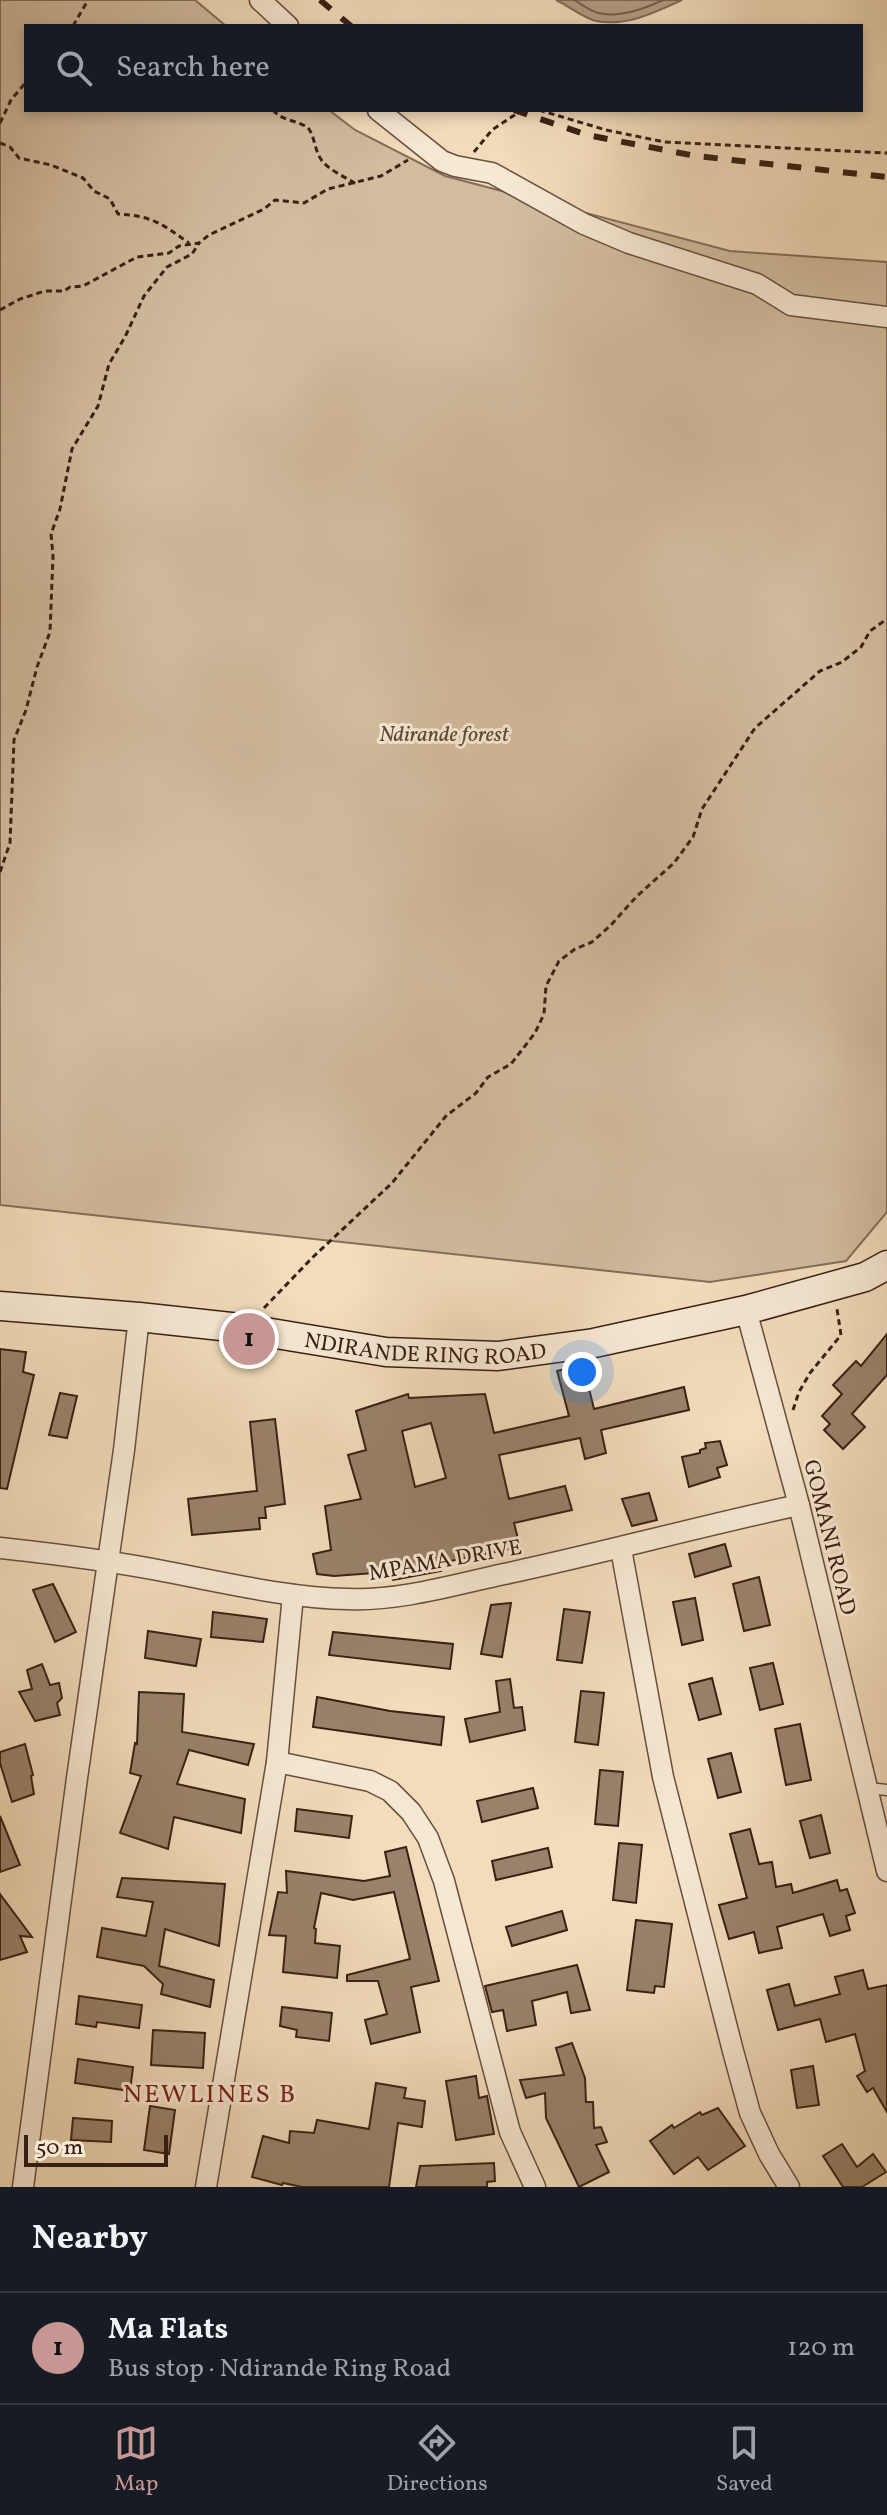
<!DOCTYPE html>
<html lang="en">
<head>
<meta charset="utf-8">
<style>
  body { margin:0; font-family:Vollkorn,serif; background:#20242c; color:#f1f3f6 }
  .scale { position:absolute; left:24px; bottom:20px; width:144px; box-sizing:border-box; padding-left:8px; border:4px solid #382014; border-top:0; font-size:22px; line-height:28px; white-space:nowrap; color:#382014; -webkit-text-stroke:6px #f7e8d3; paint-order:stroke }
  .you { position:absolute; left:582px; top:1372px; width:28px; height:28px; margin:-20px; border:6px solid #fff; border-radius:50%; background:#1a73e8; box-shadow:0 0 0 12px #1a73e833 }
  .badge { display:grid; place-items:center; width:52px; height:52px; border-radius:50%; background:#c59692; color:#111; font-size:26px; font-weight:700 }
  .pin { position:absolute; translate:-50% -50%; border:4px solid #fff; box-shadow:0 2px 8px #0006 }
  .list { margin:0; padding:0; list-style:none }
  h2 { display:flex; justify-content:space-between; align-items:center; height:104px; margin:0; padding:0 32px; font-size:34px }
  h2 small { font-size:26px; font-weight:400; color:#9ea1a6 }
  .list li { display:grid; grid-template-columns:52px 1fr auto; gap:24px; align-items:center; box-sizing:border-box; height:112px; padding:0 32px; border-top:2px solid #363941 }
  .list b { display:block; font-size:30px; white-space:nowrap }
  .list p { margin:0; font-size:26px; white-space:nowrap; color:#9ea1a6 }
  .list em { font-size:26px; font-style:normal; color:#9ea1a6 }
  .icon { flex:none; width:44px; height:44px; fill:none; stroke:currentColor; stroke-width:2; stroke-linecap:round; stroke-linejoin:round }
  .map { position:relative; flex:none; width:887px; height:2187px; overflow:hidden }
  .search { position:absolute; background:#171b24; box-shadow:0 4px 12px #0003; left:24px; right:24px; top:24px; height:88px; display:flex; align-items:center; gap:20px; box-sizing:border-box; padding:0 28px; border-radius:0px; color:#9ea1a6; font-size:30px }
  .sheet { height:216px; background:#171b24 }
  nav { display:flex; justify-content:space-around; align-items:center; box-sizing:border-box; height:112px; border-top:2px solid #363941; background:#171b24; font-size:22px; color:#9ea1a6 }
  nav a { display:grid; justify-items:center; gap:4px }
  nav .on { color:#c59692 }
  .map>svg:first-child { display:block }
</style>
</head>
<body>
<div class="map">
<svg width="887" height="2187" viewBox="0 0 887 2187">
  <rect width="100%" height="100%" fill="#f2dcbb"/>
  <filter id="stains"><feTurbulence type="fractalNoise" baseFrequency=".0025" numOctaves="4"/><feColorMatrix values="0 0 0 0 .2 0 0 0 0 .09 0 0 0 0 .02 0 0 0 .5 -.17"/></filter>
  <radialGradient id="worn" r=".72"><stop offset=".6" stop-color="#630" stop-opacity="0"/><stop offset="1" stop-color="#630" stop-opacity=".3"/></radialGradient>
  <polygon fill="#d2bc9f" stroke="#856e5a" stroke-width="2" points="0,0 195,0 226,26 26,26 26,110 329,110 355,130 445,176 730,251 887,262 887,1212 846,1261 710,1282 0,1205"/>
  <path fill="#b39c82" stroke="#826a56" stroke-width="2" d="M556,0H682C656,12 626,27 596,21C583,18 569,6 556,0Z"/>
  <g fill="none" stroke-linecap="round" stroke-linejoin="round">
    <path stroke="#765e4b" stroke-width="2" d="M574,0C581,4 590,11 598,13C619,18 644,9 663,0"/>
  </g>
  <g fill="#99826b" stroke="#382014" stroke-width="2" fill-rule="evenodd">
    <polygon points="887,1334 887,1375 852,1414 865,1427 843,1449 824,1430 830,1424 822,1416 842,1394 833,1385 856,1361 861,1366"/>
    <polygon points="0,1349 26,1352 23,1372 34,1375 7,1489 0,1488"/>
    <path d="M583,1364L594,1409L684,1387L689,1410L601,1430L606,1453L585,1459L580,1438L499,1455L509,1499L565,1486L572,1510L514,1523L520,1547L440,1563L441,1571L393,1580L388,1572L334,1576L317,1574L313,1554L331,1550L325,1506L361,1499L348,1455L366,1450L356,1411L408,1394L409,1398L485,1394L494,1433L569,1416L557,1371ZM431,1423L446,1478L415,1487L402,1431Z"/>
    <polygon points="60,1393 77,1396 67,1438 49,1435"/>
    <polygon points="275,1419 285,1504 265,1507 266,1518 259,1518 260,1529 192,1535 188,1499 257,1491 250,1422"/>
    <polygon points="720,1441 727,1465 717,1468 720,1477 689,1487 682,1457 700,1453 700,1450 706,1448 705,1443"/>
    <polygon points="649,1493 657,1520 632,1526 622,1499"/>
    <polygon points="725,1544 731,1566 695,1577 689,1554"/>
    <polygon points="759,1577 770,1625 744,1631 733,1584"/>
    <polygon points="53,1584 76,1632 55,1642 33,1590"/>
    <polygon points="695,1598 703,1640 682,1645 673,1602"/>
    <polygon points="511,1603 502,1657 481,1654 491,1605"/>
    <polygon points="564,1609 590,1612 582,1663 557,1660"/>
    <polygon points="213,1612 267,1619 263,1642 211,1637"/>
    <polygon points="148,1631 201,1639 196,1666 145,1658"/>
    <polygon points="333,1632 453,1644 450,1669 329,1655"/>
    <polygon points="773,1663 783,1704 760,1710 750,1668"/>
    <polygon points="42,1664 50,1685 59,1683 62,1698 57,1703 60,1715 35,1721 19,1692 32,1689 27,1670"/>
    <polygon points="712,1678 721,1714 699,1720 689,1684"/>
    <polygon points="510,1679 514,1708 522,1707 525,1730 470,1742 465,1719 500,1712 496,1681"/>
    <polygon points="581,1691 604,1693 598,1745 575,1742"/>
    <polygon points="139,1692 184,1694 182,1732 254,1744 248,1765 189,1750 177,1784 245,1799 241,1833 174,1817 168,1849 120,1833 141,1776 130,1773 135,1743 137,1744"/>
    <polygon points="317,1697 390,1711 444,1717 441,1745 313,1727"/>
    <polygon points="800,1724 811,1780 786,1785 775,1729"/>
    <polygon points="25,1744 33,1775 31,1776 34,1794 12,1802 0,1763 0,1752"/>
    <polygon points="731,1753 741,1792 718,1798 708,1759"/>
    <polygon points="600,1770 623,1772 618,1826 595,1824"/>
    <polygon points="533,1788 538,1808 482,1822 477,1801"/>
    <polygon points="297,1809 352,1816 349,1838 295,1831"/>
    <polygon points="821,1815 830,1853 810,1858 800,1821"/>
    <polygon points="0,1816 20,1865 0,1872"/>
    <polygon points="750,1829 759,1864 772,1862 776,1887 791,1884 793,1893 837,1880 840,1891 847,1889 855,1913 846,1916 850,1930 830,1936 823,1914 777,1927 782,1948 759,1953 754,1932 729,1939 719,1905 747,1898 730,1834"/>
    <polygon points="619,1843 642,1845 636,1903 613,1900"/>
    <polygon points="406,1847 439,1981 411,1987 420,2032 371,2044 365,2020 387,2014 378,1981 347,1981 347,1975 410,1959 394,1892 353,1900 321,1893 314,1928 316,1929 315,1943 340,1946 337,1978 283,1972 286,1936 269,1935 278,1892 287,1893 286,1871 364,1881 390,1876 385,1852"/>
    <polygon points="548,1848 552,1867 496,1880 492,1861"/>
    <polygon points="122,1878 225,1884 219,1946 165,1929 159,1966 214,1980 210,2007 161,1994 163,1984 144,1966 97,1957 102,1928 146,1936 153,1902 117,1897"/>
    <polygon points="0,1894 32,1937 20,1936 27,1952 0,1960"/>
    <polygon points="562,1911 567,1930 512,1946 506,1927"/>
    <polygon points="636,1920 672,1924 664,1987 655,1986 654,1993 627,1990"/>
    <polygon points="577,1965 590,2010 571,2013 567,1992 532,2001 536,2025 507,2031 503,2010 492,2012 485,1986"/>
    <polygon points="863,1970 868,1989 887,1985 887,2112 873,2088 867,2092 857,2076 865,2071 855,2034 826,2042 820,2019 778,2030 767,1990 789,1984 795,2006 840,1994 835,1977"/>
    <polygon points="79,1996 142,2005 139,2028 97,2022 96,2027 76,2024"/>
    <polygon points="282,2007 332,2013 329,2041 296,2037 297,2030 280,2026"/>
    <polygon points="153,2030 205,2033 203,2068 151,2065"/>
    <polygon points="572,2043 585,2078 586,2102 593,2102 594,2128 601,2127 607,2142 596,2145 609,2172 579,2187 546,2118 545,2093 526,2098 520,2080 564,2075 556,2048"/>
    <polygon points="78,2059 133,2067 130,2091 75,2083"/>
    <polygon points="813,2066 819,2105 797,2108 791,2070"/>
    <polygon points="476,2076 479,2098 487,2096 494,2134 456,2140 446,2081"/>
    <polygon points="376,2083 406,2088 404,2098 425,2101 422,2127 398,2123 389,2187 302,2187 283,2183 282,2185 252,2177 263,2136 289,2143 290,2131 314,2133 317,2120 369,2129"/>
    <polygon points="150,2106 175,2110 169,2154 144,2150"/>
    <polygon points="718,2108 745,2146 708,2170 698,2157 674,2174 650,2141 672,2125 674,2128 700,2112 702,2115"/>
    <polygon points="73,2118 112,2121 111,2142 71,2140"/>
    <polygon points="842,2144 857,2167 873,2154 886,2172 862,2187 843,2187 823,2156"/>
    <polygon points="494,2163 495,2181 487,2182 487,2187 416,2187 420,2166"/>
  </g>
  <g fill="none" stroke-linecap="round" stroke-linejoin="round">
    <defs>
      <polyline id="lane" points="868,1788 887,1790"/>
      <g id="street">
        <polyline points="260,0 288,26"/>
        <polyline points="378,110 442,161 455,166 492,173 584,224 629,243 757,284 791,305 887,317"/>
        <polyline points="746,1310 799,1505 887,1871"/>
        <path d="M0,1548C56,1554 112,1561 168,1572C227,1583 288,1598 348,1599C400,1601 453,1585 504,1574C603,1553 700,1526 799,1505"/>
        <polyline points="621,1549 663,1777 733,2051 750,2113 769,2154 789,2187"/>
        <polyline points="277,1762 370,1781 390,1791 411,1812 428,1838 444,1881 510,2132 535,2187"/>
        <polyline points="23,2187 77,1778 124,1450 139,1317"/>
        <polyline points="206,2187 277,1762 293,1595"/>
      </g>
      <g id="secondary">
        <path id="s1" d="M0,1306L139,1317L240,1328L386,1352L498,1356L594,1343L746,1310L865,1277L887,1265"/>
      </g>
    </defs>
    <use href="#lane" stroke="#664f3e" stroke-width="13"/>
    <use href="#street" stroke="#664f3e" stroke-width="23"/>
    <use href="#secondary" stroke="#382014" stroke-width="31"/>
    <g stroke="#382014" stroke-width="3" stroke-dasharray="6 4" stroke-linecap="butt">
      <polyline points="73,26 88,0"/>
      <path d="M273,110C282,121 296,120 307,127C315,134 314,152 323,162C331,171 345,177 356,184"/>
      <polyline points="539,110 606,130 665,142 887,153"/>
      <polyline points="0,123 11,100 26,82"/>
      <path d="M0,143L10,147L19,158L51,165L83,178L94,191L110,199L118,214C153,216 162,224 189,243"/>
      <polyline points="474,152 492,130 522,110"/>
      <polyline points="0,310 20,299 45,291 64,291 70,287 83,286 137,257 169,253 179,246 199,243 209,235 264,209 275,200 304,203 328,189 381,176 408,160"/>
      <polyline points="0,872 10,843 14,740 26,710 37,667 50,632 53,556 51,534 60,509 72,449 98,406 109,364 125,337 144,296 167,267 192,254 199,243"/>
      <polyline points="264,1308 312,1258 392,1183 446,1116 476,1093 488,1077 511,1064 535,1033 544,1014 546,986 559,961 575,949 592,942 610,926 637,896 674,863 693,837 702,809 755,728 820,671 842,662 861,647 870,631 887,619"/>
      <polyline points="793,1410 799,1392 810,1373 841,1335 837,1309"/>
    </g>
    <use href="#lane" stroke="#f7e8d3" stroke-width="10"/>
    <use href="#street" stroke="#f7e8d3" stroke-width="20"/>
    <use href="#secondary" stroke="#f7e8d3" stroke-width="28"/>
    <g stroke="#382014" stroke-width="6" stroke-dasharray="14 14" stroke-linecap="butt">
      <polyline points="320,0 351,26"/>
      <polyline points="514,110 587,135 696,156 887,177"/>
    </g>
  </g>
  <g text-anchor="middle" stroke-width="6" stroke-linejoin="round" paint-order="stroke">
    <g font-size="22" font-style="italic" fill="#5e4737" stroke="#f7e8d3">
      <text x="444" y="741">Ndirande forest</text>
    </g>
    <g font-size="22" fill="#382014" stroke="#f7e8d3">
      <text dy="8" stroke="none"><textPath href="#s1" startOffset="428">NDIRANDE RING ROAD</textPath></text>
      <text transform="translate(831 1537) rotate(76)" y="8">GOMANI ROAD</text>
      <text transform="translate(445 1559) rotate(-10)" y="8">MPAMA DRIVE</text>
    </g>
    <g font-size="26" letter-spacing="2" fill="#7a1f14" stroke="#f7e8d3">
      <text x="210" y="2102">NEWLINES B</text>
    </g>
  </g>
  <rect width="100%" height="100%" filter="url(#stains)"/>
  <rect width="100%" height="100%" fill="url(#worn)"/>
</svg>
<div class="scale">50 m</div>
<div class="you"></div>
<div class="pin badge" style="left:249px;top:1339px">1</div>
<div class="search"><svg class="icon" aria-label="search" viewBox="0 0 24 24"><circle cx="10" cy="10" r="6"/><path d="M15 15l6 6"/></svg>Search here</div>
</div>
<section class="sheet">
<h2>Nearby<small></small></h2>
<ul class="list">
<li><span class="badge">1</span><div><b>Ma Flats</b><p>Bus stop · Ndirande Ring Road</p></div><em>120 m</em></li>
</ul>
</section>
<nav>
<a class="on"><svg class="icon" aria-label="map" viewBox="0 0 24 24"><path d="M3 6l6-2 6 2 6-2v14l-6 2-6-2-6 2zM9 4v14M15 6v14"/></svg>Map</a>
<a><svg class="icon" aria-label="directions" viewBox="0 0 24 24"><path d="M12 3l9 9-9 9-9-9zM9 14v-3h6M13 9l2 2-2 2"/></svg>Directions</a>
<a><svg class="icon" aria-label="saved" viewBox="0 0 24 24"><path d="M7 4h10v16l-5-4-5 4z"/></svg>Saved</a>
</nav>
</body>
</html>
